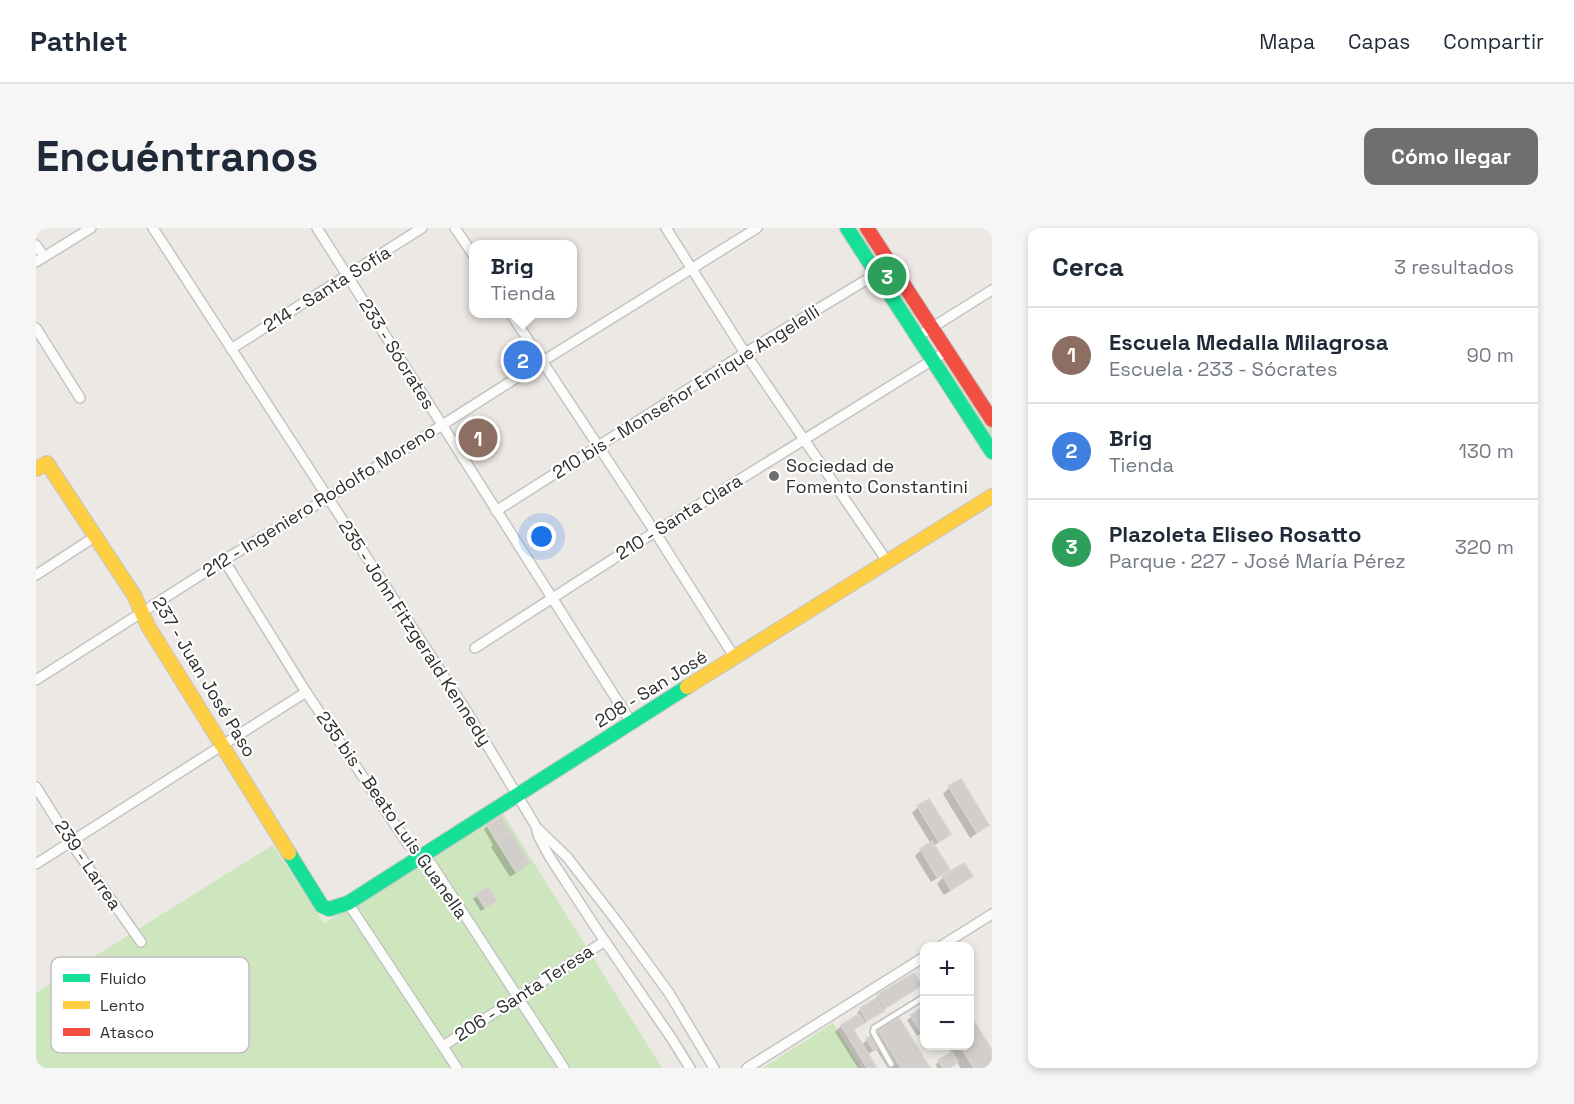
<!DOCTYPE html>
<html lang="es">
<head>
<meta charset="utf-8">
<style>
  body { margin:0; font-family:"Space Grotesk",sans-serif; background:#f6f6f7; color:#1f2937 }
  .controls { position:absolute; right:18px; bottom:18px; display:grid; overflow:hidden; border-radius:12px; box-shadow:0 3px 9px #0003 }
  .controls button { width:54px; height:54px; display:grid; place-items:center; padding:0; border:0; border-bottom:2px solid #e0e1e3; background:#fff; color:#1f2937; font:30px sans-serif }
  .you { position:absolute; left:506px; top:309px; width:21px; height:21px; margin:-15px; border:4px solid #fff; border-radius:50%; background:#1a73e8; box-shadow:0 0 0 9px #1a73e833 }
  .badge { display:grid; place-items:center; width:39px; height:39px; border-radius:50%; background:#706f6e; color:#fff; font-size:20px; font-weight:700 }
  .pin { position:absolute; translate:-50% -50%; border:3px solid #fff; box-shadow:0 2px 6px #0006 }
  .popup { position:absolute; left:433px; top:12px; width:108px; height:78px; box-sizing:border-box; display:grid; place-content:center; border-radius:12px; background:#fff; filter:drop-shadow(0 2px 4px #0005); font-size:20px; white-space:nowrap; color:#747a83 }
  .popup b { font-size:22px; color:#1f2937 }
  .popup::after { content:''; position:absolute; left:50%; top:100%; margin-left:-12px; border:12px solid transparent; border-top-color:#fff }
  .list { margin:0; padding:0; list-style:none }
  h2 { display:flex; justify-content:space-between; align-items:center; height:78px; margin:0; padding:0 24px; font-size:26px }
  h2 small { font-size:20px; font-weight:400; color:#747a83 }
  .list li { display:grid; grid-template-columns:39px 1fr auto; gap:18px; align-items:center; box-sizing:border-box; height:96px; padding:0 24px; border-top:2px solid #e0e1e3 }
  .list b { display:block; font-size:22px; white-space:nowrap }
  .list p { margin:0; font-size:20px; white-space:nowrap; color:#747a83 }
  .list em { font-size:20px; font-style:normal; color:#747a83 }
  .map { position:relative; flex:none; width:956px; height:840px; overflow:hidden; border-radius:12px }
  header { display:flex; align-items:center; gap:36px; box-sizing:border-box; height:84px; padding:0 30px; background:#fff; border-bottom:2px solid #e0e1e3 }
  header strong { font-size:28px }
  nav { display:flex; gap:33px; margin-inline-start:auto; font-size:21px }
  .intro { display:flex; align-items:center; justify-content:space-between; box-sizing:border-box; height:144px; padding:0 36px }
  h1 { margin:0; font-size:42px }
  .button { padding:15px 27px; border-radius:12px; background:#706f6e; color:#fff; font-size:21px; font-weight:700 }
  main { display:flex; gap:36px; padding:0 36px }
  aside { flex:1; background:#fff; border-radius:12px; box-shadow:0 3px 9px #0003 }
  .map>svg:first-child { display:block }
</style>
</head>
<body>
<header>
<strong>Pathlet</strong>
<nav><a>Mapa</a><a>Capas</a><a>Compartir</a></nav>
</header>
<div class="intro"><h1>Encuéntranos</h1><a class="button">Cómo llegar</a></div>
<main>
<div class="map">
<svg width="956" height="840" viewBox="0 0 956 840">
  <rect width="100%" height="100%" fill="#ece8e4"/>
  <g fill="#cee6be">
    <polygon points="816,0 826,0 887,96 879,100"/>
    <polygon points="910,129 956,199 956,216 903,134"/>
    <polygon points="466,584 626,840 0,840 0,765 237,617 288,695 380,639"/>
    <polygon points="797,795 825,840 727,840"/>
  </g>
  <g fill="#0003">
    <polygon points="913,560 951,597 945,603 934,610 907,566"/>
    <polygon points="882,579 913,606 907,612 897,618 912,641 906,647 895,654 879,628 885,622 895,616 876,585"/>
    <polygon points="452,598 492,635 486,641 474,649 455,619 457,617 448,601"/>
    <polygon points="935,648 929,654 908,667 901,656 907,649"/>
    <polygon points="441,668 459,673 445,683 437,671"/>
    <polygon points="884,757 878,763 847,782 842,786 827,796 827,795 817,803 825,817 831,812 837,810 843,804 892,840 852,840 840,821 831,827 839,840 822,840 799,804 805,798 822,788 821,785 825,781 835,775 842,768"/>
    <polygon points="888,778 888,804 881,808 871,792 888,780"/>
    <polygon points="911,818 933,818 956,840 925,840 921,834 913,840 901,840 900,837 903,833 916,826"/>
  </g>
  <g fill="#d1cecb" stroke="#d7d4d0" stroke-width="1.5">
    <polygon points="925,551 953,597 941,605 912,558"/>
    <polygon points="893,571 915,606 903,614 881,578"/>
    <polygon points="465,588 474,603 460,612 451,597"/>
    <polygon points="474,603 494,635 480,644 460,612"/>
    <polygon points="896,613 914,642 901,649 884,621"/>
    <polygon points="928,635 937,648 915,662 906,648"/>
    <polygon points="452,659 461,673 449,680 440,666"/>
    <polygon points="878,745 886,757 849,780 841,767"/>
    <polygon points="840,770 848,783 831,793 824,780"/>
    <polygon points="887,779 888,804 886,806 874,787"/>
    <polygon points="933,785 956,822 956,840 938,840 924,818 933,818"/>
    <polygon points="823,786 829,795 817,801 841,840 831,840 805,797"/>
    <polygon points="863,790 894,840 865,840 842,802"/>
    <polygon points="836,807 844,819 838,823 830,811"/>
    <polygon points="916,824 922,834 913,840 907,840 902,832"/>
  </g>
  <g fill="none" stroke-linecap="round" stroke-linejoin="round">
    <defs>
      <polyline id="lane" points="855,836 837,804 838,800 888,769"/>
      <g id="street">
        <polyline points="117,0 433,487 501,600 531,629 582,695 633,765 678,840"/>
        <polyline points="281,0 595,494"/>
        <polyline points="419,0 438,28"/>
        <polyline points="630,0 709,125 851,333"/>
        <polyline points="0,17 8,29"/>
        <polyline points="0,34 55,0"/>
        <polyline points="475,86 619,304 699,430"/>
        <polyline points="0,100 44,170"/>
        <polyline points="881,109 956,62"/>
        <polyline points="195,121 386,0"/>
        <polyline points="460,283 709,125 840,46"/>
        <polyline points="188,332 270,464 372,616 387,628 396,637 528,840"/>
        <polyline points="0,347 60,308"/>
        <polyline points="439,420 619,304 911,123"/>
        <polyline points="0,452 188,332 293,269 507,133 721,0"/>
        <polyline points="0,559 35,615 105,714"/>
        <polyline points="501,603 503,609 513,628 562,703 636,811 654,840"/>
        <polyline points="0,636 270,464"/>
        <polyline points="312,675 421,840"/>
        <polyline points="905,718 956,686"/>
        <polyline points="407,818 569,713"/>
        <polyline points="711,840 888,729"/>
      </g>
      <g id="fast">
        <polyline points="811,0 956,224"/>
        <polyline points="253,625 286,678 293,681 312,675 651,459"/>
      </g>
      <g id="slow">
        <polyline points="0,241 11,235 98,367 112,398 253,625"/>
        <path d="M651,459C753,396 854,331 956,268"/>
      </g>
      <polyline id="jam" points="831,0 956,192"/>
    </defs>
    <use href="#lane" stroke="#c5c4c5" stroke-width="8"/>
    <use href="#street" stroke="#c5c4c5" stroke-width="12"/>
    <use href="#fast" stroke="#c5c4c5" stroke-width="16"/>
    <use href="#slow" stroke="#c5c4c5" stroke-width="16"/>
    <use href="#jam" stroke="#c5c4c5" stroke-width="16"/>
    <use href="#lane" stroke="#fcfcfb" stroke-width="4.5"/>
    <use href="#street" stroke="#fcfcfb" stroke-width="9"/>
    <use href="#fast" stroke="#16e098" stroke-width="14"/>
    <use href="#slow" stroke="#ffcf43" stroke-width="14"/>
    <use href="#jam" stroke="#f24e42" stroke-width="14"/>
  </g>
  <circle fill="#706f6e" stroke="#fff" stroke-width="2" cx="738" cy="248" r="6"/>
  <g text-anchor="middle" stroke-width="4.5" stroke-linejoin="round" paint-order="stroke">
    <g font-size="18" fill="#2e2e2e" stroke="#fff">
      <text transform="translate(291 61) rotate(-32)" y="6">214 - Santa Sofía</text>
      <text transform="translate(361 126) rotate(58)" y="6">233 - Sócrates</text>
      <text transform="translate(650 164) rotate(-32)" y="6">210 bis - Monseñor Enrique Angelelli</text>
      <text transform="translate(283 273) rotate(-32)" y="6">212 - Ingeniero Rodolfo Moreno</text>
      <text transform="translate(643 289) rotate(-32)" y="6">210 - Santa Clara</text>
      <text transform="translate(379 405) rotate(57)" y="6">235 - John Fitzgerald Kennedy</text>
      <text transform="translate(168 449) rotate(59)" y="6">237 - Juan José Paso</text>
      <text transform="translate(615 461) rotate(-32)" y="6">208 - San José</text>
      <text transform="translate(356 587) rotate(55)" y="6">235 bis - Beato Luis Guanella</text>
      <text transform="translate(52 637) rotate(56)" y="6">239 - Larrea</text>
      <text transform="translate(488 765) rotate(-33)" y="6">206 - Santa Teresa</text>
    </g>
    <g font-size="18" fill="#2e2e2e" stroke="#fff" text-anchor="start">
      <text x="750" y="244">Sociedad de<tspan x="750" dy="21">Fomento Constantini</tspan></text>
    </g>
  </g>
  <rect x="15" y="729" width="198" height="96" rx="9" fill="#fff" stroke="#c0c0c0" stroke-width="1.5"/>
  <rect x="27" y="746" width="27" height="8" fill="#16e098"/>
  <rect x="27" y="773" width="27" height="8" fill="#ffcf43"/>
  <rect x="27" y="800" width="27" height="8" fill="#f24e42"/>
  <g font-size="16" fill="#2e2e2e">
    <text x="64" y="756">Fluido</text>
    <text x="64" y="783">Lento</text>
    <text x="64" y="810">Atasco</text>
  </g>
</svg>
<div class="controls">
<button>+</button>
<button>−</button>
</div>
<div class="you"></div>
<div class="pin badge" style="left:442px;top:210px;background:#8d6e63">1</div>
<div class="pin badge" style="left:487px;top:132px;background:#3f7fe0">2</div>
<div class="popup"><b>Brig</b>Tienda</div>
<div class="pin badge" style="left:851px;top:48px;background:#2e9e5b">3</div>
</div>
<aside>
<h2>Cerca<small>3 resultados</small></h2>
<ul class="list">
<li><span class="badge" style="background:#8d6e63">1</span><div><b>Escuela Medalla Milagrosa</b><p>Escuela · 233 - Sócrates</p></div><em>90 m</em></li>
<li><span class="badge" style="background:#3f7fe0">2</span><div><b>Brig</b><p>Tienda</p></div><em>130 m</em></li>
<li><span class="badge" style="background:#2e9e5b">3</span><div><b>Plazoleta Eliseo Rosatto</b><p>Parque · 227 - José María Pérez</p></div><em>320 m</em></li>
</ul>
</aside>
</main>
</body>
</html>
